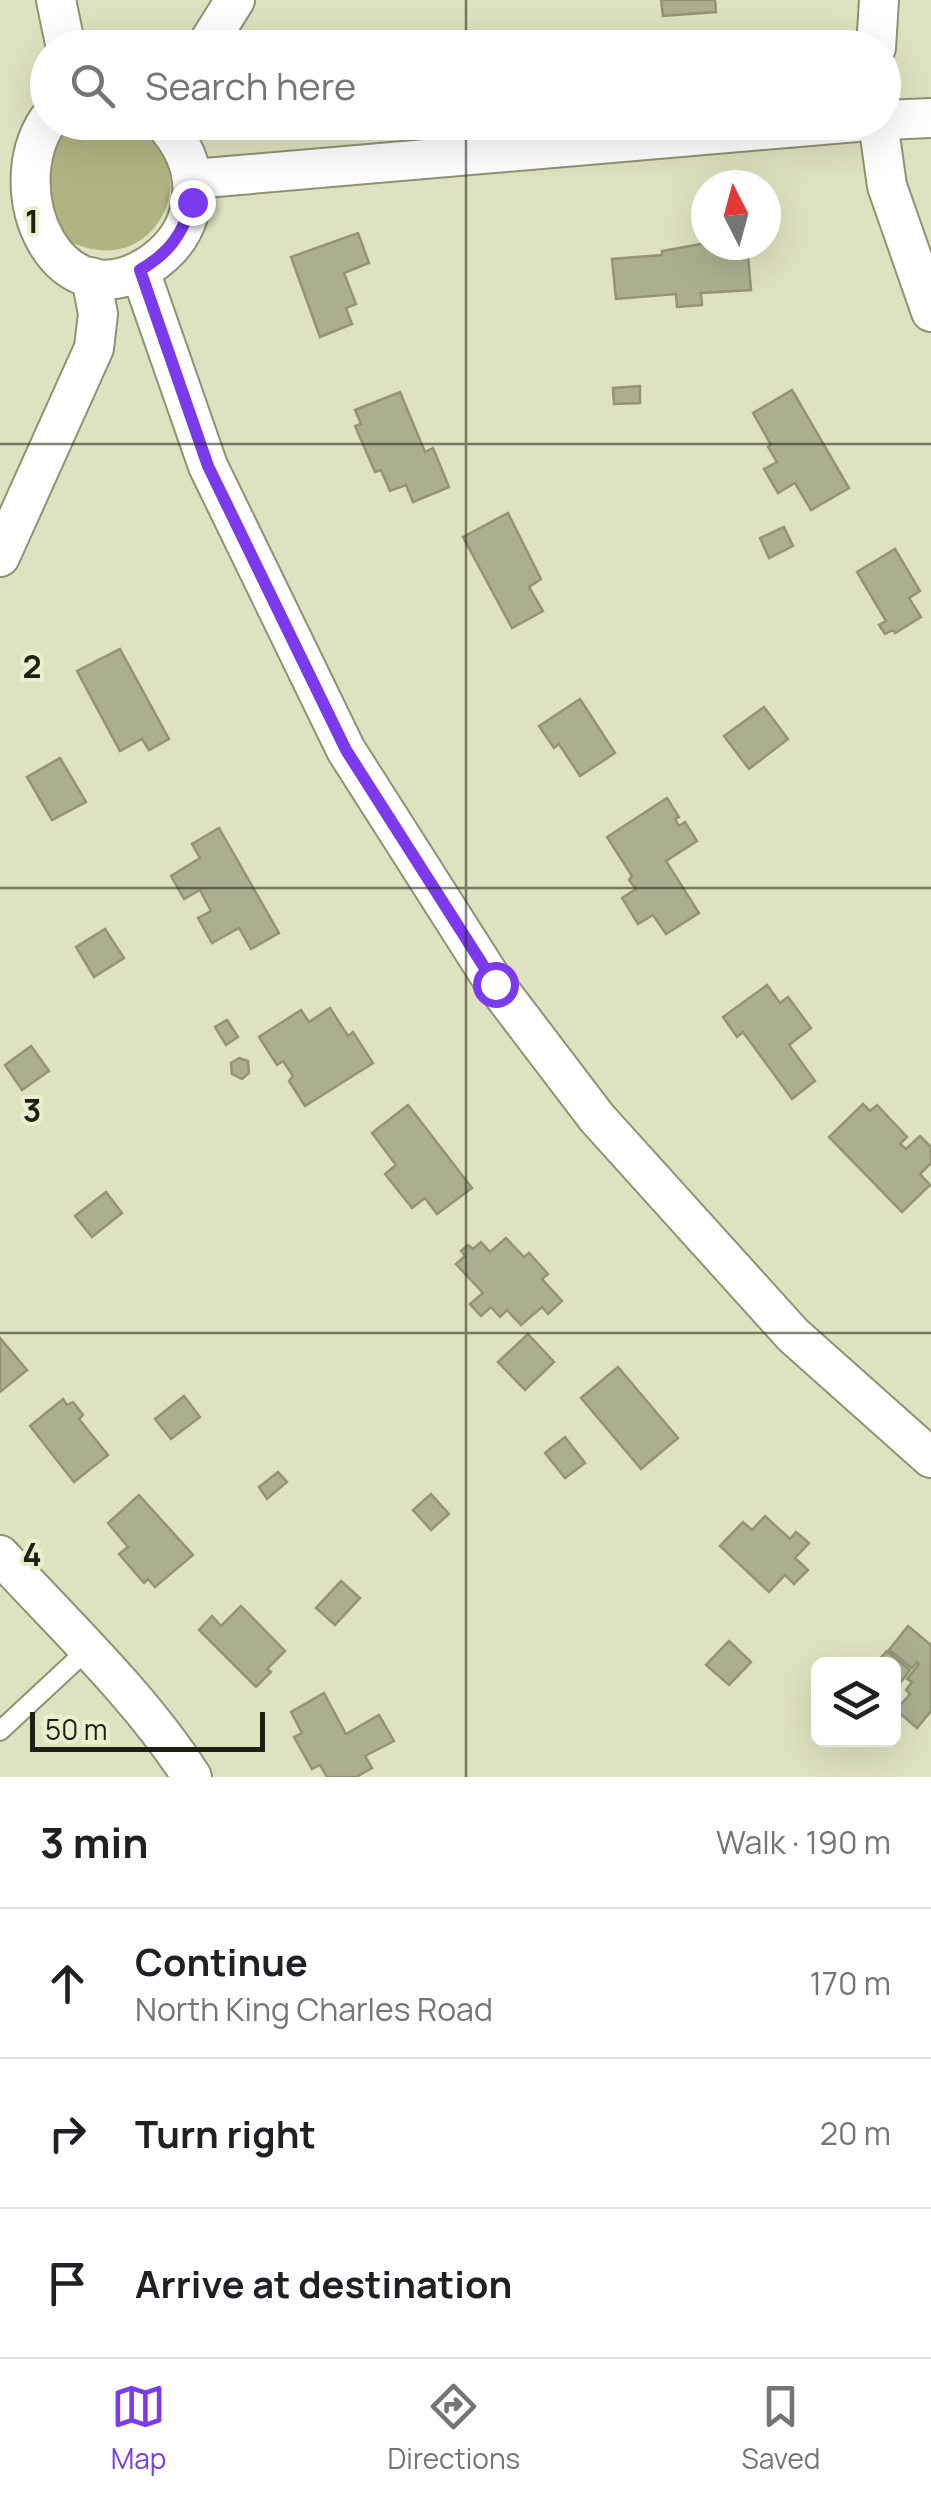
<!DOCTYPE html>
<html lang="en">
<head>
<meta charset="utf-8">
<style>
  body { margin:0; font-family:Manrope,sans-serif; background:#f6f6f6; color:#202124 }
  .controls { position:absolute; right:30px; bottom:30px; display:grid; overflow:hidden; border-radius:15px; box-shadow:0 10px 40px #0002 }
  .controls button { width:90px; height:90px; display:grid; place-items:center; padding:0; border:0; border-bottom:2px solid #e0e0e0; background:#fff; color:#202124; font:50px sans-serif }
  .compass { position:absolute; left:691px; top:170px; width:90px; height:90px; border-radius:50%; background:#fff; box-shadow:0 10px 40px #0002; rotate:354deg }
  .scale { position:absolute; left:30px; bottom:25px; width:235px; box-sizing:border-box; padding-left:10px; border:5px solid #1f2013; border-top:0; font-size:28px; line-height:35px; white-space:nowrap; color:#1f2013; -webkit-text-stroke:8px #ecefcd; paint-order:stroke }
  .stop { position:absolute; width:30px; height:30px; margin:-22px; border:8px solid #7c3aed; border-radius:50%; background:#fff }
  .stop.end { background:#7c3aed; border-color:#fff; box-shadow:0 2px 10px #0008 }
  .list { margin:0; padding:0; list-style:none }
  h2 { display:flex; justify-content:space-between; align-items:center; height:130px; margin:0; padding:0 40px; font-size:42px }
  h2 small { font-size:32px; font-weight:400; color:#757577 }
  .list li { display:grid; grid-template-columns:65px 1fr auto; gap:30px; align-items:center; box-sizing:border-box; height:150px; padding:0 40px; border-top:2px solid #e0e0e0 }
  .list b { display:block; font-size:38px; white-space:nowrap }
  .list p { margin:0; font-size:32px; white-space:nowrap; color:#757577 }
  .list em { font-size:32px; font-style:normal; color:#757577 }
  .icon { flex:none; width:55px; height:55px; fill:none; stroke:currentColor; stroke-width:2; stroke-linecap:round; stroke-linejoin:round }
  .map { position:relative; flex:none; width:931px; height:1777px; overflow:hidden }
  .search { position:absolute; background:#fff; box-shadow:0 10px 40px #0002; left:30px; right:30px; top:30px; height:110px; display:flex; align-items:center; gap:25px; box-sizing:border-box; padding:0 35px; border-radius:55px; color:#757577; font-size:38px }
  .sheet { height:580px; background:#fff }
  nav { display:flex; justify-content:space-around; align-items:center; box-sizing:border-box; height:140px; border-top:2px solid #e0e0e0; background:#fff; font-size:28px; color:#757577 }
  nav a { display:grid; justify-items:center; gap:5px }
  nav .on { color:#7c3aed }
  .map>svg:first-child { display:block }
</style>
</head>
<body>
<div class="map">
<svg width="931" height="1777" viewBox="0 0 931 1777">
  <rect width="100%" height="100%" fill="#dfe2c0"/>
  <path fill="#b0b482" d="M66,122L141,123C203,172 160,270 84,247C78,245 68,242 63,237C52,225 43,204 35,190Z"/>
  <g fill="#acaf8f" stroke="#929475" stroke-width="2.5">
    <polygon points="661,0 715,0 716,12 663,16"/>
    <polygon points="358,233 369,263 344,273 356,304 346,308 352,324 320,337 291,257"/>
    <polygon points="706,243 747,245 751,290 701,293 702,305 677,307 676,294 616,299 612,259 662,255 662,251"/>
    <polygon points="640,386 640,403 614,404 613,388"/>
    <polygon points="792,390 849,488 811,510 795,483 778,493 764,469 777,462 768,447 771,445 753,413"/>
    <polygon points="400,392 425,452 433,448 449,487 413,502 406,485 390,491 381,470 375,472 355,426 361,424 355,410"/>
    <polygon points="508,513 541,579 529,587 543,611 512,628 463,537"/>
    <polygon points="784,527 793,546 769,558 760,538"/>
    <polygon points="895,549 920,591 909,598 921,617 895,633 893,630 885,634 879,625 886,621 857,572"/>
    <polygon points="120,649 169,739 149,750 142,739 120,751 77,671"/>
    <polygon points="580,699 615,753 580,776 559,744 554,748 539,726"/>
    <polygon points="764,707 788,739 749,769 724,736"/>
    <polygon points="60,758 86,802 52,820 27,777"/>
    <polygon points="667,798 679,817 675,819 679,826 685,822 697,841 666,861 699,913 666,934 653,915 638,924 622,898 636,889 629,880 632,876 607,837"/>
    <polygon points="219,828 279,933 251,949 239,928 212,943 198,918 211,911 200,890 184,899 171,876 200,858 192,844"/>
    <polygon points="105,929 124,958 94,977 76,947"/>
    <polygon points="767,985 780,1003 788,997 811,1028 789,1045 815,1081 792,1099 743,1032 737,1037 723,1017"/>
    <polygon points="330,1008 348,1036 353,1032 373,1063 305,1106 289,1081 293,1076 283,1061 277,1065 259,1037 301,1010 309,1022"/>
    <polygon points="227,1020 238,1037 226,1045 215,1027"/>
    <polygon points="31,1046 49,1071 22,1090 5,1065"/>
    <polygon points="239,1058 248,1061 249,1073 242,1079 232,1074 231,1063"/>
    <polygon points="863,1104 870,1111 877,1105 907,1137 900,1144 906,1149 920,1136 931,1147 931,1163 920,1174 930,1185 902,1212 829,1137"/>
    <polygon points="408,1105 472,1188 437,1214 425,1198 412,1208 385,1174 396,1165 372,1133"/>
    <polygon points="106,1192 122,1213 92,1237 75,1216"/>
    <polygon points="506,1238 524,1257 529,1253 548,1274 542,1279 562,1301 548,1314 542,1307 521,1325 507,1310 500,1317 491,1307 481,1316 470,1304 483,1293 456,1264 465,1256 461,1251 468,1245 473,1249 481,1242 490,1252"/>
    <polygon points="528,1334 554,1362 525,1390 498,1362"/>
    <polygon points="0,1338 27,1370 0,1392"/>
    <polygon points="618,1367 678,1438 641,1469 581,1398"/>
    <polygon points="184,1396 200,1417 171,1439 155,1419"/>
    <polygon points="63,1399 67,1405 73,1402 83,1415 79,1419 108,1455 74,1482 30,1426"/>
    <polygon points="565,1437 585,1463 565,1478 545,1453"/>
    <polygon points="278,1472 287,1482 267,1499 259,1487"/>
    <polygon points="431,1494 449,1514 431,1530 413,1510"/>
    <polygon points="139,1495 193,1555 155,1587 148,1579 144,1583 119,1554 128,1547 108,1523"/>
    <polygon points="765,1516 790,1539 796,1532 809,1543 795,1558 808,1570 794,1584 785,1575 769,1592 720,1546 743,1522 752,1530"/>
    <polygon points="341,1581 360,1598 335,1625 316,1608"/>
    <polygon points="241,1606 285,1651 267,1669 271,1672 256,1687 199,1630 212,1616 221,1626"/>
    <polygon points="908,1626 931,1645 931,1711 917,1728 896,1710 910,1694 906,1690 912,1682 907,1679 919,1664 917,1662 912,1668 889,1650"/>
    <polygon points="729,1641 751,1662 729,1685 706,1665"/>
    <polygon points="887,1651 910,1670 894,1691 894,1664 875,1664"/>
    <polygon points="324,1693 346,1734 379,1715 394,1741 365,1756 372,1768 356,1777 327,1777 320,1765 312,1769 294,1737 302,1733 291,1712"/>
  </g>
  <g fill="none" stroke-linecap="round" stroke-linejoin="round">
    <defs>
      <polyline id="service" points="0,1731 87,1650"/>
      <g id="minor">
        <polyline points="56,0 66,48"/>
        <polyline points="205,48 235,0"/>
        <polyline points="876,48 879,0"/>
        <path d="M48,120C0,192 57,322 148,266C168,253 183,236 189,213C199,178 187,148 163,122"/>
        <polyline points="884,120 931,118"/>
        <polyline points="878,122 887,186 931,312"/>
        <polyline points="193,179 857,122"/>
        <polyline points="140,271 208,466 346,750 495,984 597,1118 793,1335 931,1458"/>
        <polyline points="0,557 94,348 98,314 91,277"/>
        <path d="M0,1555C65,1626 140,1696 192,1777"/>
      </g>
    </defs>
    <use href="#service" stroke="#909273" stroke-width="22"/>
    <use href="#minor" stroke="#909273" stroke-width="42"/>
    <use href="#service" stroke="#fff" stroke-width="18"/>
    <use href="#minor" stroke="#fff" stroke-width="38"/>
  </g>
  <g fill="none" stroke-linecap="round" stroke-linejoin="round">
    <path stroke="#7c3aed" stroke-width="12" d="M192,202C183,234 169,253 140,270L208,466L346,750L495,984"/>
  </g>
  <path fill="none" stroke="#1f2013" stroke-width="2.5" stroke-opacity="0.55" d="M466,0V48M466,122V1777M0,444H931M0,888H931M0,1333H931"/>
  <g font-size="32" text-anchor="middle" font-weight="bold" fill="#1f2013" stroke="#ecefcd" stroke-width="8" stroke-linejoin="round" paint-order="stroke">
    <text x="32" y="233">1</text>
    <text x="32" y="678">2</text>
    <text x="32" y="1122">3</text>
    <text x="32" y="1566">4</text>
  </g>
</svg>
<div class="controls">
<button><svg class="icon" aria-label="layers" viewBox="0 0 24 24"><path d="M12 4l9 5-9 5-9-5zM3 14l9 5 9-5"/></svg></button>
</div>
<svg class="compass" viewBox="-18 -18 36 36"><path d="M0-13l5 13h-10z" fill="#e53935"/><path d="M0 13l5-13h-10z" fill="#757577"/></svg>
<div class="scale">50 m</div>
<div class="stop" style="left:495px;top:984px"></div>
<div class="stop end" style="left:192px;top:202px"></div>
<div class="search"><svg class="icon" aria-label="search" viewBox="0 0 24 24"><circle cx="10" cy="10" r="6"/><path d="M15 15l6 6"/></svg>Search here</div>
</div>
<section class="sheet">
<h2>3 min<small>Walk · 190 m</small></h2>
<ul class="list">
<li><svg class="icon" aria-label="ahead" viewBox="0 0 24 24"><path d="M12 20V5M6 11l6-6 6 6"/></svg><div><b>Continue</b><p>North King Charles Road</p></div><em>170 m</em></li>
<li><svg class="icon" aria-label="right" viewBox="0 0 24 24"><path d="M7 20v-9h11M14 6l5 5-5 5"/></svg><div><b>Turn right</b></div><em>20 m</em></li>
<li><svg class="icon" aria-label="arrive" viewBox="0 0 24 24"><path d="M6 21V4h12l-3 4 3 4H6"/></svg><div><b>Arrive at destination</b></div></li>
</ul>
</section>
<nav>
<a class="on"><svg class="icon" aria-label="map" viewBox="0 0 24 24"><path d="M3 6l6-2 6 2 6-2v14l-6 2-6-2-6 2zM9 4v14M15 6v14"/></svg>Map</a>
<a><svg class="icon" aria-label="directions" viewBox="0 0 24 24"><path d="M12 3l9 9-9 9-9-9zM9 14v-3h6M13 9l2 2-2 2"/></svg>Directions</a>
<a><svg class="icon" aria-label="saved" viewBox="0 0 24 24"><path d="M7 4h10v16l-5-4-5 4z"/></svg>Saved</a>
</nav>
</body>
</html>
